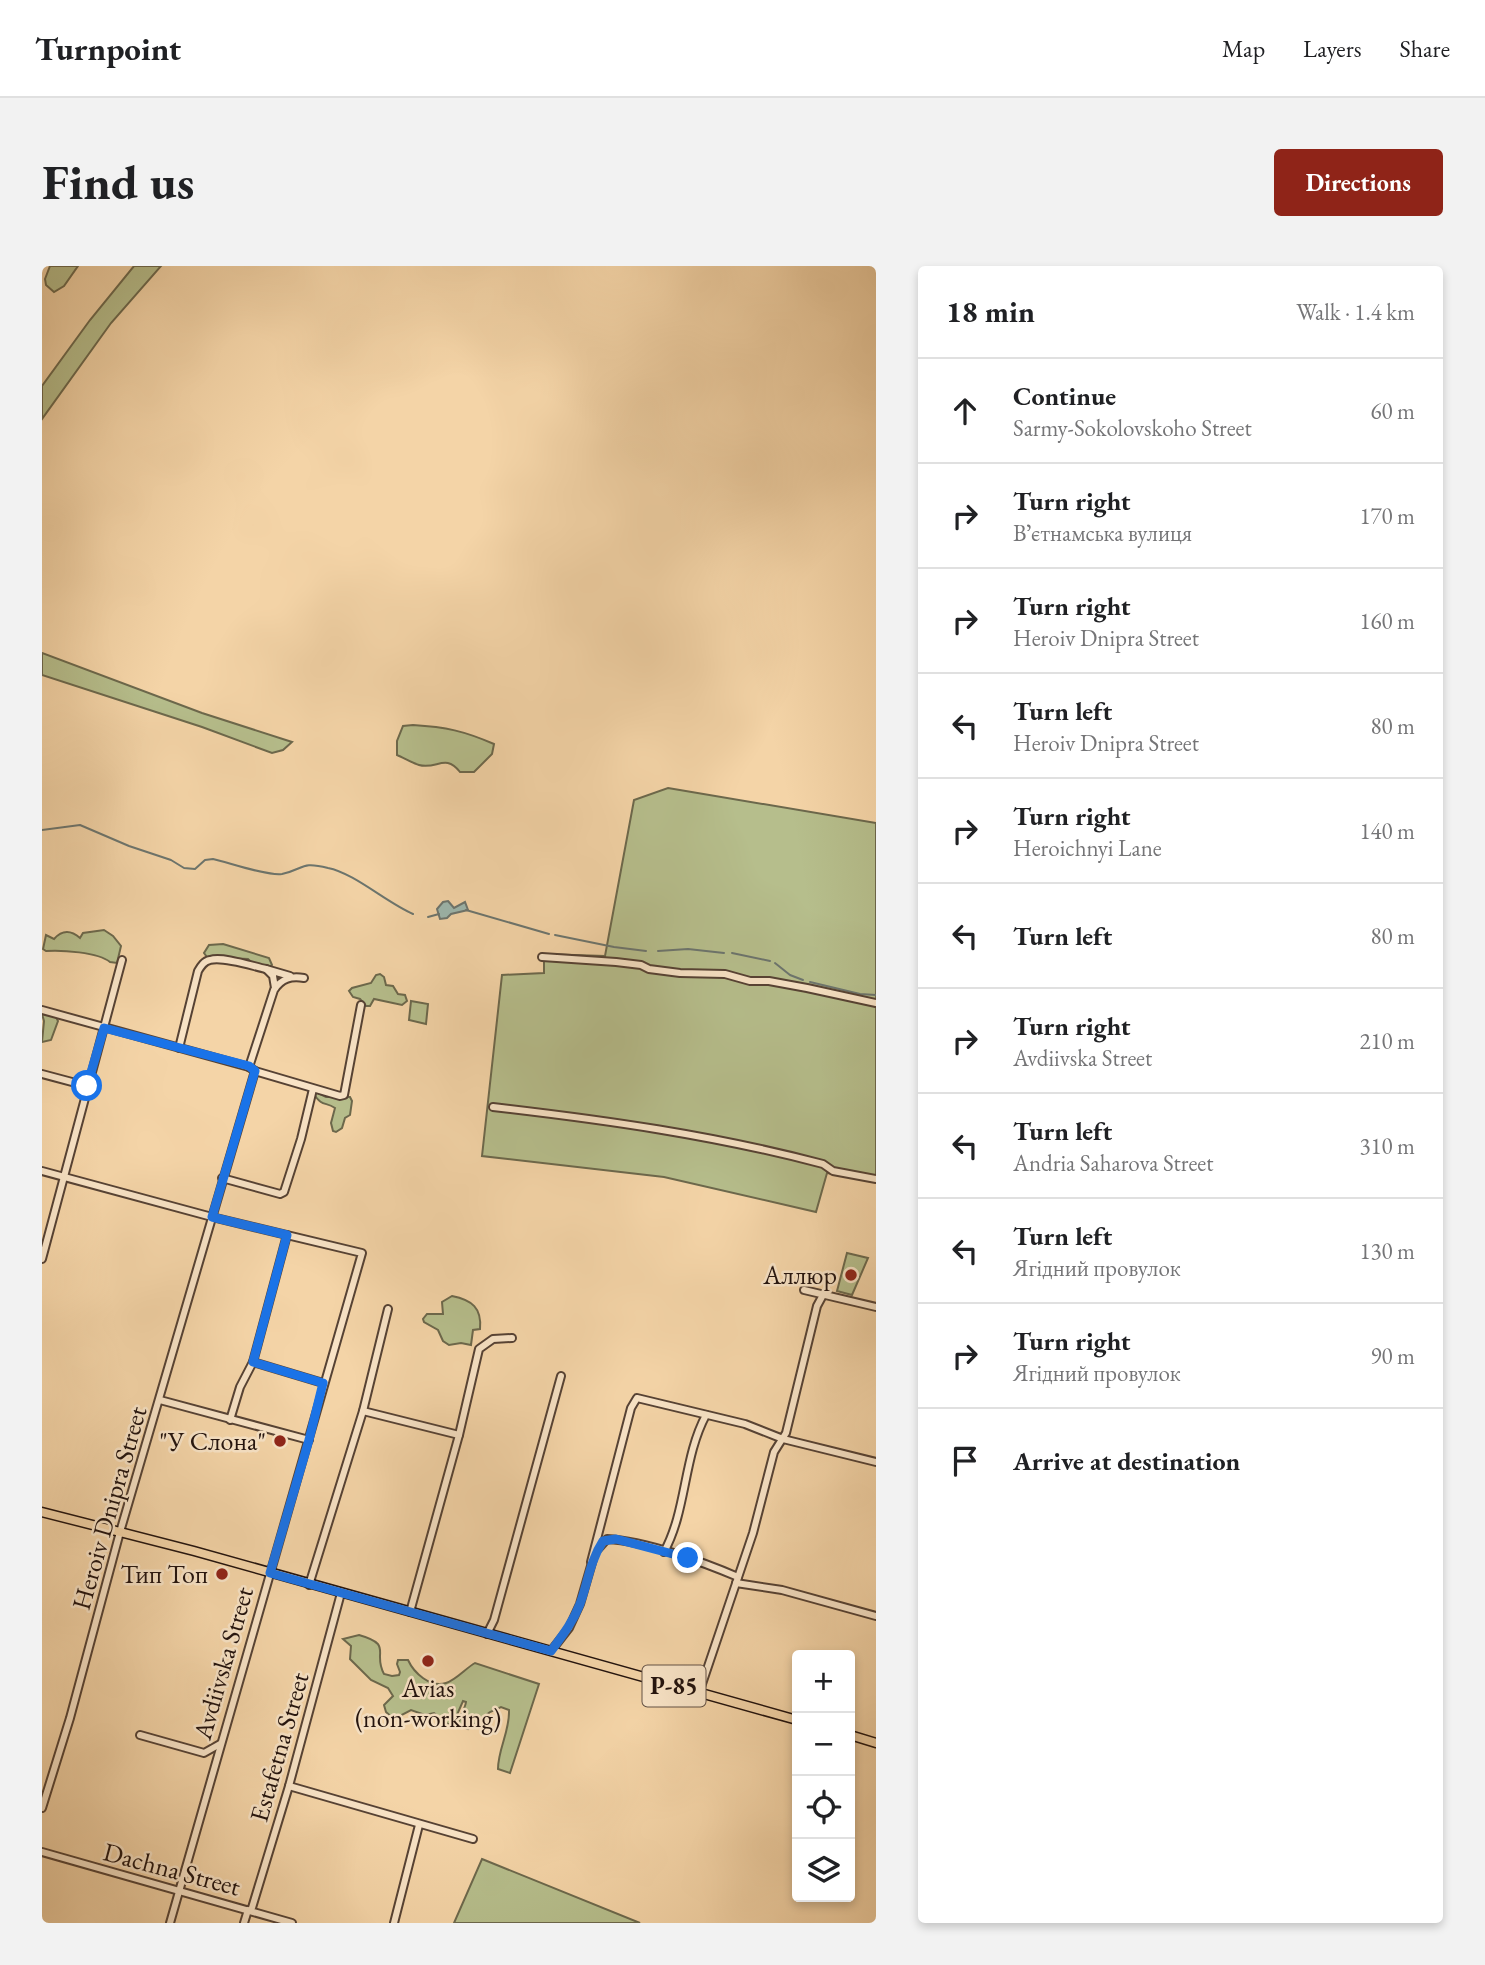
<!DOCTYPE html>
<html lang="en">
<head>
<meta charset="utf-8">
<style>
  body { margin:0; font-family:"EB Garamond",serif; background:#f2f2f2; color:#202124 }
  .controls { position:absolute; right:21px; bottom:21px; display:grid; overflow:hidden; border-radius:7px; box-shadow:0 4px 10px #0003 }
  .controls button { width:63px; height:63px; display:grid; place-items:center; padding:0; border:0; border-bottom:2px solid #e0e0e0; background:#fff; color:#202124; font:35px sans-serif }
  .stop { position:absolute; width:21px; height:21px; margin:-16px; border:5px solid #1a73e8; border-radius:50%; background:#fff }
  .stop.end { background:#1a73e8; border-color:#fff; box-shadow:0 2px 7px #0008 }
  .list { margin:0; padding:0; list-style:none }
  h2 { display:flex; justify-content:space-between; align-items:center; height:91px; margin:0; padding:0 28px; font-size:30px }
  h2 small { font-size:23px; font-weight:400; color:#757577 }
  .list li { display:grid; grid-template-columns:46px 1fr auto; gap:21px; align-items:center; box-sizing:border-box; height:105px; padding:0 28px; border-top:2px solid #e0e0e0 }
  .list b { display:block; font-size:26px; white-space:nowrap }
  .list p { margin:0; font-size:23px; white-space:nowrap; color:#757577 }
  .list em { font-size:23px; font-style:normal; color:#757577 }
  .icon { flex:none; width:38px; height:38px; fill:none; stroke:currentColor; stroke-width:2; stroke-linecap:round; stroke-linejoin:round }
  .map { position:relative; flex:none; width:834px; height:1657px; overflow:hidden; border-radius:7px }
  header { display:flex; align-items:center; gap:42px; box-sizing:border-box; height:98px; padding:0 35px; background:#fff; border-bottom:2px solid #e0e0e0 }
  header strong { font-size:33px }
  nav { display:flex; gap:38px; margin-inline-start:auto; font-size:24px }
  .intro { display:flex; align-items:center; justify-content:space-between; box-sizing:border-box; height:168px; padding:0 42px }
  h1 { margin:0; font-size:49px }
  .button { padding:18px 32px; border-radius:7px; background:#8f2418; color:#fff; font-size:24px; font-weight:700 }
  main { display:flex; gap:42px; padding:0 42px }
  aside { flex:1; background:#fff; border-radius:7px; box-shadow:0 4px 10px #0003 }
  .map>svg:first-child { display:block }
</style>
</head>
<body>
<header>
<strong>Turnpoint</strong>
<nav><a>Map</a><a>Layers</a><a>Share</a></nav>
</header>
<div class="intro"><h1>Find us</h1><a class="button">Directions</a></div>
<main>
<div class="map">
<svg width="834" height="1657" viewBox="0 0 834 1657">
  <rect width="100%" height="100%" fill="#f4d4a7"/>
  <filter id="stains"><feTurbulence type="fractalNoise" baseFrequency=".00286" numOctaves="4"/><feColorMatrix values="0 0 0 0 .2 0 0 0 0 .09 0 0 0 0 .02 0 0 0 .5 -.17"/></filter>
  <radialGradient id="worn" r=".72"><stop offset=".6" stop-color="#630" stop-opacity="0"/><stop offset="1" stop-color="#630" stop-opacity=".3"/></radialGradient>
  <g fill="#b6be8c" stroke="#6c684c" stroke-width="2">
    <polygon points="8,0 36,0 22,20 12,26 4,19 3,13"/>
    <polygon points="92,0 119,0 69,57 0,153 0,120 48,54"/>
    <polygon points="0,387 160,447 250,476 241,484 230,487 160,461 0,409"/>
    <path d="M371,459C404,461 422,465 452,478L450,488L432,506H418C403,487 395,504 377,499C370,497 362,492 355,489V475L361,460Z"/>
    <polygon points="626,522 834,557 834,914 785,907 774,946 622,911 440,890 460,709 502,707 502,688 563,690 592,534"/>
    <path d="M62,664L71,670L79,680L75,697L68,696C56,686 19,684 4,685L1,683L4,669L12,673C20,664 29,664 38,672L41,667Z"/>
    <polygon points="181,678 227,692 230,699 227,701 210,697 206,693 165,691 162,687 167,679"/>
    <polygon points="338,708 342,711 344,719 351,720 356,728 363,729 365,735 360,739 332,733 328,740 324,740 318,733 311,731 307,725 310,722 329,717 334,709"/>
    <polygon points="369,735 386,738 384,758 367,754"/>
    <polygon points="4,747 13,749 16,755 9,774 0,776 2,755 0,748"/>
    <path d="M274,826L284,831H308L310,835L308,849L303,852L300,862L294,866L291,865L289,857L293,842C283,835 281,842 271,827Z"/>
    <polygon points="805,987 826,992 810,1029 795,1025"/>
    <path d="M410,1030C430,1034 440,1042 438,1063L431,1064L429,1079L419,1077L407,1079L401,1075L396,1064L382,1056L381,1053L385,1048H401L400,1036Z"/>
    <path d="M317,1369C352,1379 330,1386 342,1408L350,1410L357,1409L358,1406L355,1398L356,1394H366C372,1407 388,1422 404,1417C414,1414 424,1402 433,1397L497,1418L468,1507L456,1503C456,1483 468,1465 467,1444L459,1441L448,1446L426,1463L417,1459C416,1451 423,1444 424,1436L421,1435L411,1458H406L392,1447L383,1449L369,1444L352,1453L344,1446L342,1439L351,1430L346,1422L329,1414L308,1393L309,1380L301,1373Z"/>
    <polygon points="440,1593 598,1657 412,1657"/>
  </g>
  <polygon fill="#9db7ae" stroke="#6c756e" stroke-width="2" points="406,635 412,642 423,636 426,644 409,648 405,652 398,653 395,643 401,636"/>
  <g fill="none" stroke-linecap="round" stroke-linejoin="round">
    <g stroke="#6c756e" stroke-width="2">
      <path d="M0,564L38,559L87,580L129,594L142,602L153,603L163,594L171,593C188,597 225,610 240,608C263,603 258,595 286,602C312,607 345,637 371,648"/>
      <polyline points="424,644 507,668"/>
      <polyline points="386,651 397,648"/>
      <polyline points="513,669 572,681 604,685"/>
      <polyline points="616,685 646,683 682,687"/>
      <polyline points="690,687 728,695"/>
      <polyline points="733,697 748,709 761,714"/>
      <polyline points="768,716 818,728 834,729"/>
    </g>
    <defs>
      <g id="minor">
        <polyline points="500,691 574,696 599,699 607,703 638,707 683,708 708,715 727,715 765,722 834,737"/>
        <polyline points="233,722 231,710 224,703 248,710"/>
        <polyline points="0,744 207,801"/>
        <path d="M137,782L156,705C159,700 162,695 168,694C181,690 210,700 224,703"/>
        <polyline points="213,805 298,830 302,829 319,739"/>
        <polyline points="0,808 45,820"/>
        <path d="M451,841C564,854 671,869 781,898L791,905L834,913"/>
        <polyline points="0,905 170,951 320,987 128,1657"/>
        <polyline points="180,912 238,928 242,926 259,873 271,823"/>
        <polyline points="0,993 80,694"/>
        <polyline points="762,1024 834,1041"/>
        <polyline points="211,1096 281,1117"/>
        <polyline points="118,1134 267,1174"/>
        <polyline points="321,1145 417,1169"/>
        <polyline points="188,1154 198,1121 211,1096 245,969"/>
        <path d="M556,1283L565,1273C603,1275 661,1296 696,1311"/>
        <path d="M622,1286C645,1244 641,1192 664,1149"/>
        <polyline points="549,1296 589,1142 595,1132 703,1158 741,1173 834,1196"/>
        <polyline points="694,1317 740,1324 834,1350"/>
        <polyline points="267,1319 321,1145 346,1043"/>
        <polyline points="368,1346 417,1169 437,1083 451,1073 470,1072"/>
        <polyline points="445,1368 452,1354 519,1110"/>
        <polyline points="509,1385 527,1362 538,1338 551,1293"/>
        <polyline points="657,1427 711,1267 732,1186 744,1167 775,1040 781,1029"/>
        <polyline points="98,1469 162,1487 178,1478"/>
        <polyline points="247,1520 431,1573"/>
        <path d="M0,1542L28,1452L78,1266L213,805L207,801L232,724C240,712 249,710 262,712"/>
        <polyline points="0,1586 250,1657"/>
        <polyline points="209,1645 247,1520 299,1327"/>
        <polyline points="202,1657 206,1644"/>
        <polyline points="352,1657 377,1559"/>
      </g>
      <g id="major">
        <polyline points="0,1246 152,1285 755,1454"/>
        <polyline points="808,1469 834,1477"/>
      </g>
    </defs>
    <use href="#minor" stroke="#564234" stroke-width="10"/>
    <use href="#major" stroke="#22120d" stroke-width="11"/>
    <use href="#minor" stroke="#f8e3c6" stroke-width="6"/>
    <use href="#major" stroke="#f4d4a7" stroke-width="8"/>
  </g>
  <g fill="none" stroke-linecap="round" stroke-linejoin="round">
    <path stroke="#1a73e8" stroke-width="9" d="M45,820L62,762L207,800L213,805L170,951L245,969L211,1096L281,1117L267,1174L228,1307L509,1385C520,1370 531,1356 538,1338C546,1316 548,1295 561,1275L574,1273L646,1292"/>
  </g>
  <g fill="#8f2418" stroke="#f8e3c6" stroke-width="2.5">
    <circle cx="809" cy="1009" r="7"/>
    <circle cx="238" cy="1175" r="7"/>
    <circle cx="180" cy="1308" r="7"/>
    <circle cx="386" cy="1395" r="7"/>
  </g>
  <g text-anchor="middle" stroke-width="5" stroke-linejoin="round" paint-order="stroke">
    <rect fill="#f8e3c6" stroke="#625144" stroke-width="2" x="600.5" y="1399.5" width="63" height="41" rx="5"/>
    <g font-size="24" font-weight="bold" fill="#22120d">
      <text x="632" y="1428">Р-85</text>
    </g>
    <g font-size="26" fill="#22120d" stroke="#f8e3c6" text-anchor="end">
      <text x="795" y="1018">Аллюр</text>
      <text x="224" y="1184">"У Слона"</text>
      <text x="166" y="1317">Тип Топ</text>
      <text x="386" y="1431" text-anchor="middle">Avias<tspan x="386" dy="30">(non-working)</tspan></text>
    </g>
    <g font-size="26" fill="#22120d" stroke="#f8e3c6">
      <text transform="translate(67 1242) rotate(-74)" y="9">Heroiv Dnipra Street</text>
      <text transform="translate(181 1397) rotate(-74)" y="9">Avdiivska Street</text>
      <text transform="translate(237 1481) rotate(-74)" y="9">Estafetna Street</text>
      <text transform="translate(130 1603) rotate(15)" y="9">Dachna Street</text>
    </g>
  </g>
  <rect width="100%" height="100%" filter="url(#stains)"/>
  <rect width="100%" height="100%" fill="url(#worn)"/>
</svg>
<div class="controls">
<button>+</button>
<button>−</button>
<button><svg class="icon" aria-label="locate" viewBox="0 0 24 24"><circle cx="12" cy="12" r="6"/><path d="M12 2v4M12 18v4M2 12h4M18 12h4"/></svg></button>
<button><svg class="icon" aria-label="layers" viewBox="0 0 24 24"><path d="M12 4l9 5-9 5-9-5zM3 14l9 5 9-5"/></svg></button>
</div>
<div class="stop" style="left:45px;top:820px"></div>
<div class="stop end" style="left:646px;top:1292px"></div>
</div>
<aside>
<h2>18 min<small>Walk · 1.4 km</small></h2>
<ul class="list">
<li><svg class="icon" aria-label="ahead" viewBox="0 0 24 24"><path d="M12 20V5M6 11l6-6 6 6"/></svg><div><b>Continue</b><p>Sarmy-Sokolovskoho Street</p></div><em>60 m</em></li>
<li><svg class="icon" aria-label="right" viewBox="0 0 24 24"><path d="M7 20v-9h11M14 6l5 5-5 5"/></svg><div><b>Turn right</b><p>Вʼєтнамська вулиця</p></div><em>170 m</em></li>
<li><svg class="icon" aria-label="right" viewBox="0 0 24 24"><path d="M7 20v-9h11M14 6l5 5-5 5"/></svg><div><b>Turn right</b><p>Heroiv Dnipra Street</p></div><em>160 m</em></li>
<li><svg class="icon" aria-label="left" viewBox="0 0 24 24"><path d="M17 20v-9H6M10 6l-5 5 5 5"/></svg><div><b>Turn left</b><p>Heroiv Dnipra Street</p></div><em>80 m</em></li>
<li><svg class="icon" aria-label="right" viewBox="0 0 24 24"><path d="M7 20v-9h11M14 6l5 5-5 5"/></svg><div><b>Turn right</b><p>Heroichnyi Lane</p></div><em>140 m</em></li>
<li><svg class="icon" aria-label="left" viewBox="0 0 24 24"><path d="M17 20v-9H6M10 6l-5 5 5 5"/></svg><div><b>Turn left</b></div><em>80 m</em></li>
<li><svg class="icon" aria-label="right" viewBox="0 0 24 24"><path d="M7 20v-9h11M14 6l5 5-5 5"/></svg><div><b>Turn right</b><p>Avdiivska Street</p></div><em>210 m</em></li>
<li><svg class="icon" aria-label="left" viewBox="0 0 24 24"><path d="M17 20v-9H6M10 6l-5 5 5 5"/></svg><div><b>Turn left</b><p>Andria Saharova Street</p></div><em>310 m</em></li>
<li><svg class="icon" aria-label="left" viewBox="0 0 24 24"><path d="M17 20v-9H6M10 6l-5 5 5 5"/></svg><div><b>Turn left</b><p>Ягідний провулок</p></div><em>130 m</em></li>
<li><svg class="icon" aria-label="right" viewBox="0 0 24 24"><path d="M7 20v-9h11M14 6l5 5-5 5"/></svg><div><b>Turn right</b><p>Ягідний провулок</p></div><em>90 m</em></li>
<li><svg class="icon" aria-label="arrive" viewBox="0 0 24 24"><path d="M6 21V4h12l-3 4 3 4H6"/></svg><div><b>Arrive at destination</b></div></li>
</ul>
</aside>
</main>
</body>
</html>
